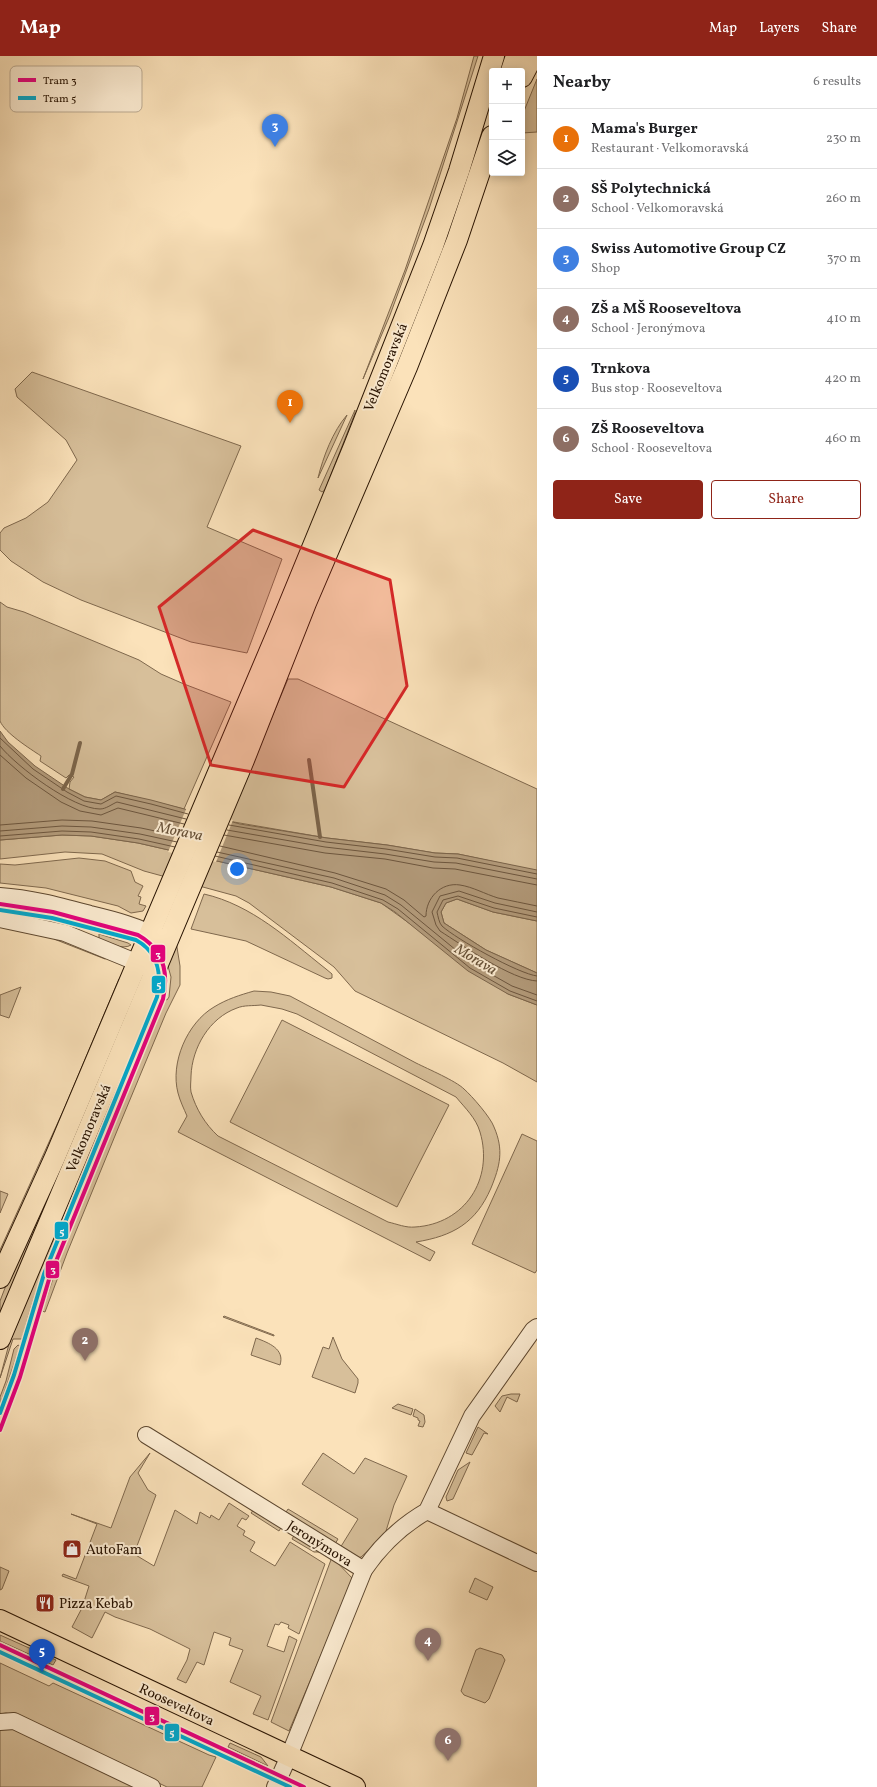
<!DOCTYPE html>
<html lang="en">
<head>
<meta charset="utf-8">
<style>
  body { margin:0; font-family:Vollkorn,serif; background:#f2f2f2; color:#202124 }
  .controls { position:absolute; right:12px; top:12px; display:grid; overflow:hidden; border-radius:4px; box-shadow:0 2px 10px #0003 }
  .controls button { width:36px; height:36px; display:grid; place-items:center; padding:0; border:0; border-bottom:1px solid #e0e0e0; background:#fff; color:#202124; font:20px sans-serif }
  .you { position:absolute; left:237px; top:813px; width:14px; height:14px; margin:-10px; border:3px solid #fff; border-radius:50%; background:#1a73e8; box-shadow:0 0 0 6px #1a73e833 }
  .badge { display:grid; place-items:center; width:26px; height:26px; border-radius:50%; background:#8f2418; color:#fff; font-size:13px; font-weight:700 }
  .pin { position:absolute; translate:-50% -33px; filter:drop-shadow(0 1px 2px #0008) }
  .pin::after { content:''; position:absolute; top:21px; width:14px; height:12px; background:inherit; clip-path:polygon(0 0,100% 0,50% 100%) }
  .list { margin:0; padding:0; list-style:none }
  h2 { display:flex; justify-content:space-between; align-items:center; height:52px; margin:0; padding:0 16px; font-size:17px }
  h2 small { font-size:13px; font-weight:400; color:#757577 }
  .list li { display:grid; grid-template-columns:26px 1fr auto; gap:12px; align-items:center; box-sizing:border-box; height:60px; padding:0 16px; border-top:1px solid #e0e0e0 }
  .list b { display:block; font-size:15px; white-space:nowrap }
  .list p { margin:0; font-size:13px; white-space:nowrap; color:#757577 }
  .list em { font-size:13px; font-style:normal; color:#757577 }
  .actions { display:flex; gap:8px; padding:12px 16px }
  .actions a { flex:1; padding:9px 0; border:1px solid #8f2418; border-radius:4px; text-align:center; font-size:14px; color:#8f2418 }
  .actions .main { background:#8f2418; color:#fff }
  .icon { flex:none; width:22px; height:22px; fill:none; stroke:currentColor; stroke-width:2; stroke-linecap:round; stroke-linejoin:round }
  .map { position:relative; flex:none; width:537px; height:1731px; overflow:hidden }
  header { display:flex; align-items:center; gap:24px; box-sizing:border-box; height:56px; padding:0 20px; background:#8f2418; color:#fff }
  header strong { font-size:19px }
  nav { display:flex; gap:22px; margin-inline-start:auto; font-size:14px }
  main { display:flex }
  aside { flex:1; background:#fff }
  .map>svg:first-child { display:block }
</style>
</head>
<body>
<header>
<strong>Map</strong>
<nav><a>Map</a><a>Layers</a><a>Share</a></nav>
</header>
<main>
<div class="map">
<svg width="537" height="1731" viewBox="0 0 537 1731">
  <rect width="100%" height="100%" fill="#fbe2ba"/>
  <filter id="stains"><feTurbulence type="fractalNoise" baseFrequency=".005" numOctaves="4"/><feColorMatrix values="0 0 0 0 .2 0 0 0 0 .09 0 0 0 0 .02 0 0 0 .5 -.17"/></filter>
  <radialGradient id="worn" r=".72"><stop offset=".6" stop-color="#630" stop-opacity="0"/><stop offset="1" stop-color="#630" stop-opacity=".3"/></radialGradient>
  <g fill="#d7bf9a" stroke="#7f684d" fill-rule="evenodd">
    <polygon points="474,0 478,0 429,153 390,259 363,323 405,214 457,62"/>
    <polygon points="537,23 537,76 522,77 522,60"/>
    <polygon points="32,316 241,390 207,471 282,503 247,597 191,586 81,544 43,526 11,505 0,494 0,477 4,472 26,462 48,446 77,404 66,384 17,341 15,333"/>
    <polygon points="355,354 355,357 325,434 322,436 319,434"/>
    <path d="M347,359L318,422C323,401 333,375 347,359Z"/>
    <path d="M0,546L7,551L24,556L139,604L161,618L184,628L231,646L184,753L115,736L101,744L85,741L69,733L70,726L74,721L69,719L66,722L40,705L41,700C29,692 5,677 0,665Z"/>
    <polygon points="288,623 298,623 537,733 537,815 458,798 435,797 387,789 327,782 228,765"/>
    <polygon points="62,779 91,780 138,787 331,831 381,847 508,938 537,949 537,1026 503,1007 355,935 334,911 249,847 236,840 144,815 102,798 65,796 0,803 0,784"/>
    <polygon points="79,802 105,805 131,815 135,826 143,830 138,840 141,841 139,848 146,850 143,855 131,857 118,850 46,832 0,827 0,808 15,809"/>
    <path d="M204,838C252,849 288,883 326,913L332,918V922L328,923L325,922L246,885L191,873Z"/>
    <polygon points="457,843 493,856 537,865 537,917 486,894 444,867 441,856 446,847"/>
    <path d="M99,878L128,887L131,889C124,894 106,888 99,882Z"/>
    <polygon points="53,880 107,902 105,903 54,883"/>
    <polygon points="176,885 180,910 180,929 166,957 119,1070 67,1197 45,1256 42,1255 62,1196 165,943 167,944 169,941 171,921 166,903"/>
    <polygon points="119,923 119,931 0,1201 0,1194 64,1053"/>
    <polygon points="21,931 9,962 0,959 0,939"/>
    <path d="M254,935L271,936L290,940C332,962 374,985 416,1007C428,1013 456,1025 464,1033C472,1040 491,1062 494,1071C504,1094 500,1110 491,1132C476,1167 453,1180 416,1186L435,1196L430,1205L178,1076L187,1060C184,1053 180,1045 178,1037C170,1007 187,967 214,951C227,943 240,939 254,935ZM261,949L282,953L297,958L456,1041C465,1052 476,1062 480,1076C494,1123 465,1168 415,1171C406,1172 397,1168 388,1166L218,1080C205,1068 196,1053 191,1036C190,1031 191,1025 191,1020C192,992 209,962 237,952C244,949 253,950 261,949Z"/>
    <path d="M151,950C110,1062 52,1167 22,1283H13L0,1322L9,1288L46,1191Z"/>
    <polygon points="282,964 449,1049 397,1151 230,1066"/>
    <polygon points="522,1078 537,1085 537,1214 535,1217 472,1188"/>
    <polygon points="0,1135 8,1138 0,1157"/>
    <polygon points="46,1143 48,1144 0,1261 0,1245 5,1232"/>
    <polygon points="224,1260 274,1279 274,1280 223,1261"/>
    <polygon points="333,1281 342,1303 358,1323 358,1327 355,1337 312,1321 323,1291 329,1293"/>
    <path d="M256,1282C269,1287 285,1293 280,1309L251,1299Z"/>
    <polygon points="18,1289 20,1290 0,1349 0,1341 6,1325 14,1293"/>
    <polygon points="511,1338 520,1338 517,1346 507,1341 500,1356 495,1350 502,1340"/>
    <polygon points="398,1348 413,1353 411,1359 392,1352"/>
    <polygon points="415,1353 424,1359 425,1366 423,1371 418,1370 420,1365 418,1364 418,1362 413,1360"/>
    <polygon points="478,1371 488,1378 484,1377 472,1399 466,1397"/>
    <polygon points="150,1397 138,1417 148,1434 156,1439 134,1498 154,1510 175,1454 197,1468 200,1456 210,1462 211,1459 219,1464 229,1447 249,1460 246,1464 242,1462 237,1470 245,1475 243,1479 255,1486 250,1495 275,1510 290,1486 325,1508 299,1578 288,1572 289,1569 281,1566 279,1569 275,1568 267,1590 284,1596 289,1580 297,1584 268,1664 253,1658 261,1640 230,1626 243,1594 229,1589 231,1582 214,1576 204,1609 197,1606 186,1627 177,1623 187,1604 190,1593 150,1573 115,1561 105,1556 92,1582 72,1571 82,1552 89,1530 62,1520 63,1518 76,1523 97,1468 71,1458 111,1472 130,1421"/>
    <polygon points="323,1397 354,1418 365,1402 407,1420 394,1449 386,1475 382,1482 361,1501 358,1502 340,1492 358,1463 302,1428"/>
    <polygon points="470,1406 453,1443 447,1445 446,1441 458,1414"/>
    <polygon points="255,1452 282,1470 279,1475 251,1457"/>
    <polygon points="288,1453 338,1483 335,1488 285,1458"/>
    <polygon points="295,1478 321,1494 319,1496 314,1496 292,1483"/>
    <polygon points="332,1501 353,1523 289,1675 271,1666"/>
    <polygon points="0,1511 9,1515 2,1533 0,1534"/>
    <polygon points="475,1522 493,1531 487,1544 469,1536"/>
    <polygon points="0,1579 56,1604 53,1609 0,1585"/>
    <polygon points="480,1592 502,1599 505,1604 489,1643 485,1647 464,1639 461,1635 476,1594"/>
    <polygon points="0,1607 49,1630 53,1627 209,1699 216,1701 202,1731 167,1731 16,1659 6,1657 0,1658"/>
    <polygon points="0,1673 14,1673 136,1731 0,1731"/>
    <polygon points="230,1687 261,1701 268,1710 228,1691"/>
  </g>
  <polygon fill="#b39b7b" stroke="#7b644a" points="0,675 8,686 35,710 69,733 85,741 101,744 115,736 151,744 240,768 327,782 387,789 435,797 458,798 537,814 537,865 493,856 457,843 446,847 441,856 444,867 486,894 537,917 537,949 508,938 468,915 395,856 381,847 331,831 138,787 91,780 62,779 0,784"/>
  <polygon fill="#fbe2ba" points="187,751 233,764 216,806 168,796"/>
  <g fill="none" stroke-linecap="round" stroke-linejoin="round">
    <g stroke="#6d563e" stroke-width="1">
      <polyline points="0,682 33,713 67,736 84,745 101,748 116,740 151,748 188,758"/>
      <path d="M0,690C17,711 73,753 100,753C106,753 112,748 117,746L186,763"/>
      <polyline points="0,699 26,722 61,746 80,755 101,759 118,752 184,768"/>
      <polyline points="0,769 62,764 92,765 141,772 179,780"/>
      <polyline points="229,769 326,786 386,793 435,801 457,802 537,818"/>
      <polyline points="227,774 325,791 385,798 434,806 456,807 537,823"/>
      <polyline points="0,775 62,770 91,771 140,778 177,786"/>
      <polyline points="224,779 325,797 385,803 433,812 455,813 537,829"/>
      <polyline points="0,780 62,775 91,776 139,783 175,791"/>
      <path d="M220,790L335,817L386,833L404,844L424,861L426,860C426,842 441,826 460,829C473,831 485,838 498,842C511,845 524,847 537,850"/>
      <polyline points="217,796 334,822 385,839 401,849 473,908 512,930 537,939"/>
      <polyline points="215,800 332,827 383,844 398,853 470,912 510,935 537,945"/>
      <path d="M537,856L495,847L459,835L440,840L432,856L436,869L440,875C462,889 512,924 537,925"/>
      <path d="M537,861L494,852L458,840L443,844L437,856C438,860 439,867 442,870C456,883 519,918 537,920"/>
    </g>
    <g stroke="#7b644a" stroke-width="4">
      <polyline points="309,704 320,781"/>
      <polyline points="63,733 72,718 80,687"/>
    </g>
    <defs>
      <g id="minor">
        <path d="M0,840C31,842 60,850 90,858C115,864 138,870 160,882"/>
        <polyline points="0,863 65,877 148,911"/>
        <polyline points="146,1379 364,1514"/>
        <polyline points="427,1455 537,1507"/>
        <polyline points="0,1666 14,1665 152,1731"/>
        <path d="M275,1731L289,1700L364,1514C381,1489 401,1470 427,1455L472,1360L533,1274L537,1271"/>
      </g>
      <g id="major">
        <polyline points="511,15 516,0"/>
        <polyline points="522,21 533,0"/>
        <polyline points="0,1222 55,1101 278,575 354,390 433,190 459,115 494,0"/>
        <polyline points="0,1283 244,704 306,547 407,311 457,184 492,80"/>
        <polyline points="0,1564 355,1731"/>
      </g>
    </defs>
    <use href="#minor" stroke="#5c462e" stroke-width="18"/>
    <use href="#major" stroke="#271200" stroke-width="22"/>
    <use href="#minor" stroke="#fcecd2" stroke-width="16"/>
    <use href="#major" stroke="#fbe2ba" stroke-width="20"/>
    <defs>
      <g id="tram-1">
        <path d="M0,848L53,856L138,879C163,893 169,916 163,943L50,1220L20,1321L0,1374"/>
        <polyline points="0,1589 304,1731"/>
      </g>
      <g id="tram-2">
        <path d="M0,854L52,862L136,884C158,896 162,918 157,941L44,1218L14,1319L0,1357"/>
        <polyline points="0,1596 290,1731"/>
      </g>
    </defs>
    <use href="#tram-1" stroke="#fcecd2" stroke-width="7"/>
    <use href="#tram-2" stroke="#fcecd2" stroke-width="7"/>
    <use href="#tram-1" stroke="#e5007d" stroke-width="4"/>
    <use href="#tram-2" stroke="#00a9ce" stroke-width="4"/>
  </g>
  <path fill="#d62828" fill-opacity="0.2" stroke="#d62828" stroke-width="3" stroke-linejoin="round" d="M253,474L390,524L407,630L344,731L211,709L159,551Z"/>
  <defs>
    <symbol id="shop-square" viewBox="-11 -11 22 22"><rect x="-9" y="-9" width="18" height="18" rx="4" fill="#8f2418" stroke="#fcecd2"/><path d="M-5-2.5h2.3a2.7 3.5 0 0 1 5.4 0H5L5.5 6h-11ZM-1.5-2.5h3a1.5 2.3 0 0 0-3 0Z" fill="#fff"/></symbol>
    <symbol id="restaurant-square" viewBox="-11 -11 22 22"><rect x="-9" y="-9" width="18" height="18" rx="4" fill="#8f2418" stroke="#fcecd2"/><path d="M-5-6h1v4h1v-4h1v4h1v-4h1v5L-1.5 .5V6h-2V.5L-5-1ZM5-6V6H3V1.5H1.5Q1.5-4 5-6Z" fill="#fff"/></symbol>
  </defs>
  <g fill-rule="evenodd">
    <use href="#shop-square" x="61" y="1482" width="22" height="22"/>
    <use href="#restaurant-square" x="34" y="1536" width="22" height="22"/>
  </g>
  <g text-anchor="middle" stroke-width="4" stroke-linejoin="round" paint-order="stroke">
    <g font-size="14" fill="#271200" stroke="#fcecd2">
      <text transform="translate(385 311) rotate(-68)" y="5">Velkomoravská</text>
      <text transform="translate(88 1072) rotate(-67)" y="5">Velkomoravská</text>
      <text transform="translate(320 1487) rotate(32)" y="5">Jeronýmova</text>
      <text transform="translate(177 1648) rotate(25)" y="5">Rooseveltova</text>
    </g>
    <g font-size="14" fill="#271200" stroke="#fcecd2" text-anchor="start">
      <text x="86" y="1498">AutoFam</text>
      <text x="59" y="1552">Pizza Kebab</text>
    </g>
    <g font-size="15" font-style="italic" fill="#665037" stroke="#fcecd2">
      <text transform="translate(180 775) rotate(11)" y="5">Morava</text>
      <text transform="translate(476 903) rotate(31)" y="5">Morava</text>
    </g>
  </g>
  <rect x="10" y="10" width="132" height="46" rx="6" fill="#fcecd2" stroke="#bcab93" stroke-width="1"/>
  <rect x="18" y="22" width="18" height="4" fill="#e5007d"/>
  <rect x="18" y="40" width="18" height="4" fill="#00a9ce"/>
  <g font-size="11" fill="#271200">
    <text x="43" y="28">Tram 3</text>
    <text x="43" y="46">Tram 5</text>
  </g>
  <g stroke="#fcecd2" stroke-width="1.5">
    <rect x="150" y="888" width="16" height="19" rx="4" fill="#e5007d"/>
    <rect x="151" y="919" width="15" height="19" rx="4" fill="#00a9ce"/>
    <rect x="54" y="1165" width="15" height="19" rx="4" fill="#00a9ce"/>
    <rect x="45" y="1204" width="15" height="19" rx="4" fill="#e5007d"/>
    <rect x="144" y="1650" width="16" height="20" rx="4" fill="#e5007d"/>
    <rect x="164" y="1667" width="16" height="19" rx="4" fill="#00a9ce"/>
  </g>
  <g font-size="11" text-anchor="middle" font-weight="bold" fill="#fff">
    <text x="158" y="902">3</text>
    <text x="159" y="932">5</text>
    <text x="62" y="1179">5</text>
    <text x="53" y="1217">3</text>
    <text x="152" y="1664">3</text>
    <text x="172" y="1680">5</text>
  </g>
  <rect width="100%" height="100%" filter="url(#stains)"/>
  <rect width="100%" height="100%" fill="url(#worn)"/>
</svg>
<div class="controls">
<button>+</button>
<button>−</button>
<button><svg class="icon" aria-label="layers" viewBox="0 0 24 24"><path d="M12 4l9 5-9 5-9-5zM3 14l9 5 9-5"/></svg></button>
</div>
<div class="you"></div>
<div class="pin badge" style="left:290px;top:367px;background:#e8710a">1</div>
<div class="pin badge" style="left:85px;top:1305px;background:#8d6e63">2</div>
<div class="pin badge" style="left:275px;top:91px;background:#3f7fe0">3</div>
<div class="pin badge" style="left:428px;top:1605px;background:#8d6e63">4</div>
<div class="pin badge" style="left:42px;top:1616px;background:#1a4fb4">5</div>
<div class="pin badge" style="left:448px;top:1705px;background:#8d6e63">6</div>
</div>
<aside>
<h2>Nearby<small>6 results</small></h2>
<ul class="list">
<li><span class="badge" style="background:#e8710a">1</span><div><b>Mama's Burger</b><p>Restaurant · Velkomoravská</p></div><em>230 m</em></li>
<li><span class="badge" style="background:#8d6e63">2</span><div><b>SŠ Polytechnická</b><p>School · Velkomoravská</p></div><em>260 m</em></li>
<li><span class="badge" style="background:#3f7fe0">3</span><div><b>Swiss Automotive Group CZ</b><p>Shop</p></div><em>370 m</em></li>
<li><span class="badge" style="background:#8d6e63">4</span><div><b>ZŠ a MŠ Rooseveltova</b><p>School · Jeronýmova</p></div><em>410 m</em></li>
<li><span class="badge" style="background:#1a4fb4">5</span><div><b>Trnkova</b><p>Bus stop · Rooseveltova</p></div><em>420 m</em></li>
<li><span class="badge" style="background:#8d6e63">6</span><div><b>ZŠ Rooseveltova</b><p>School · Rooseveltova</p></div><em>460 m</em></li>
</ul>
<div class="actions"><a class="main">Save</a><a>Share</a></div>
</aside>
</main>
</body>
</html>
